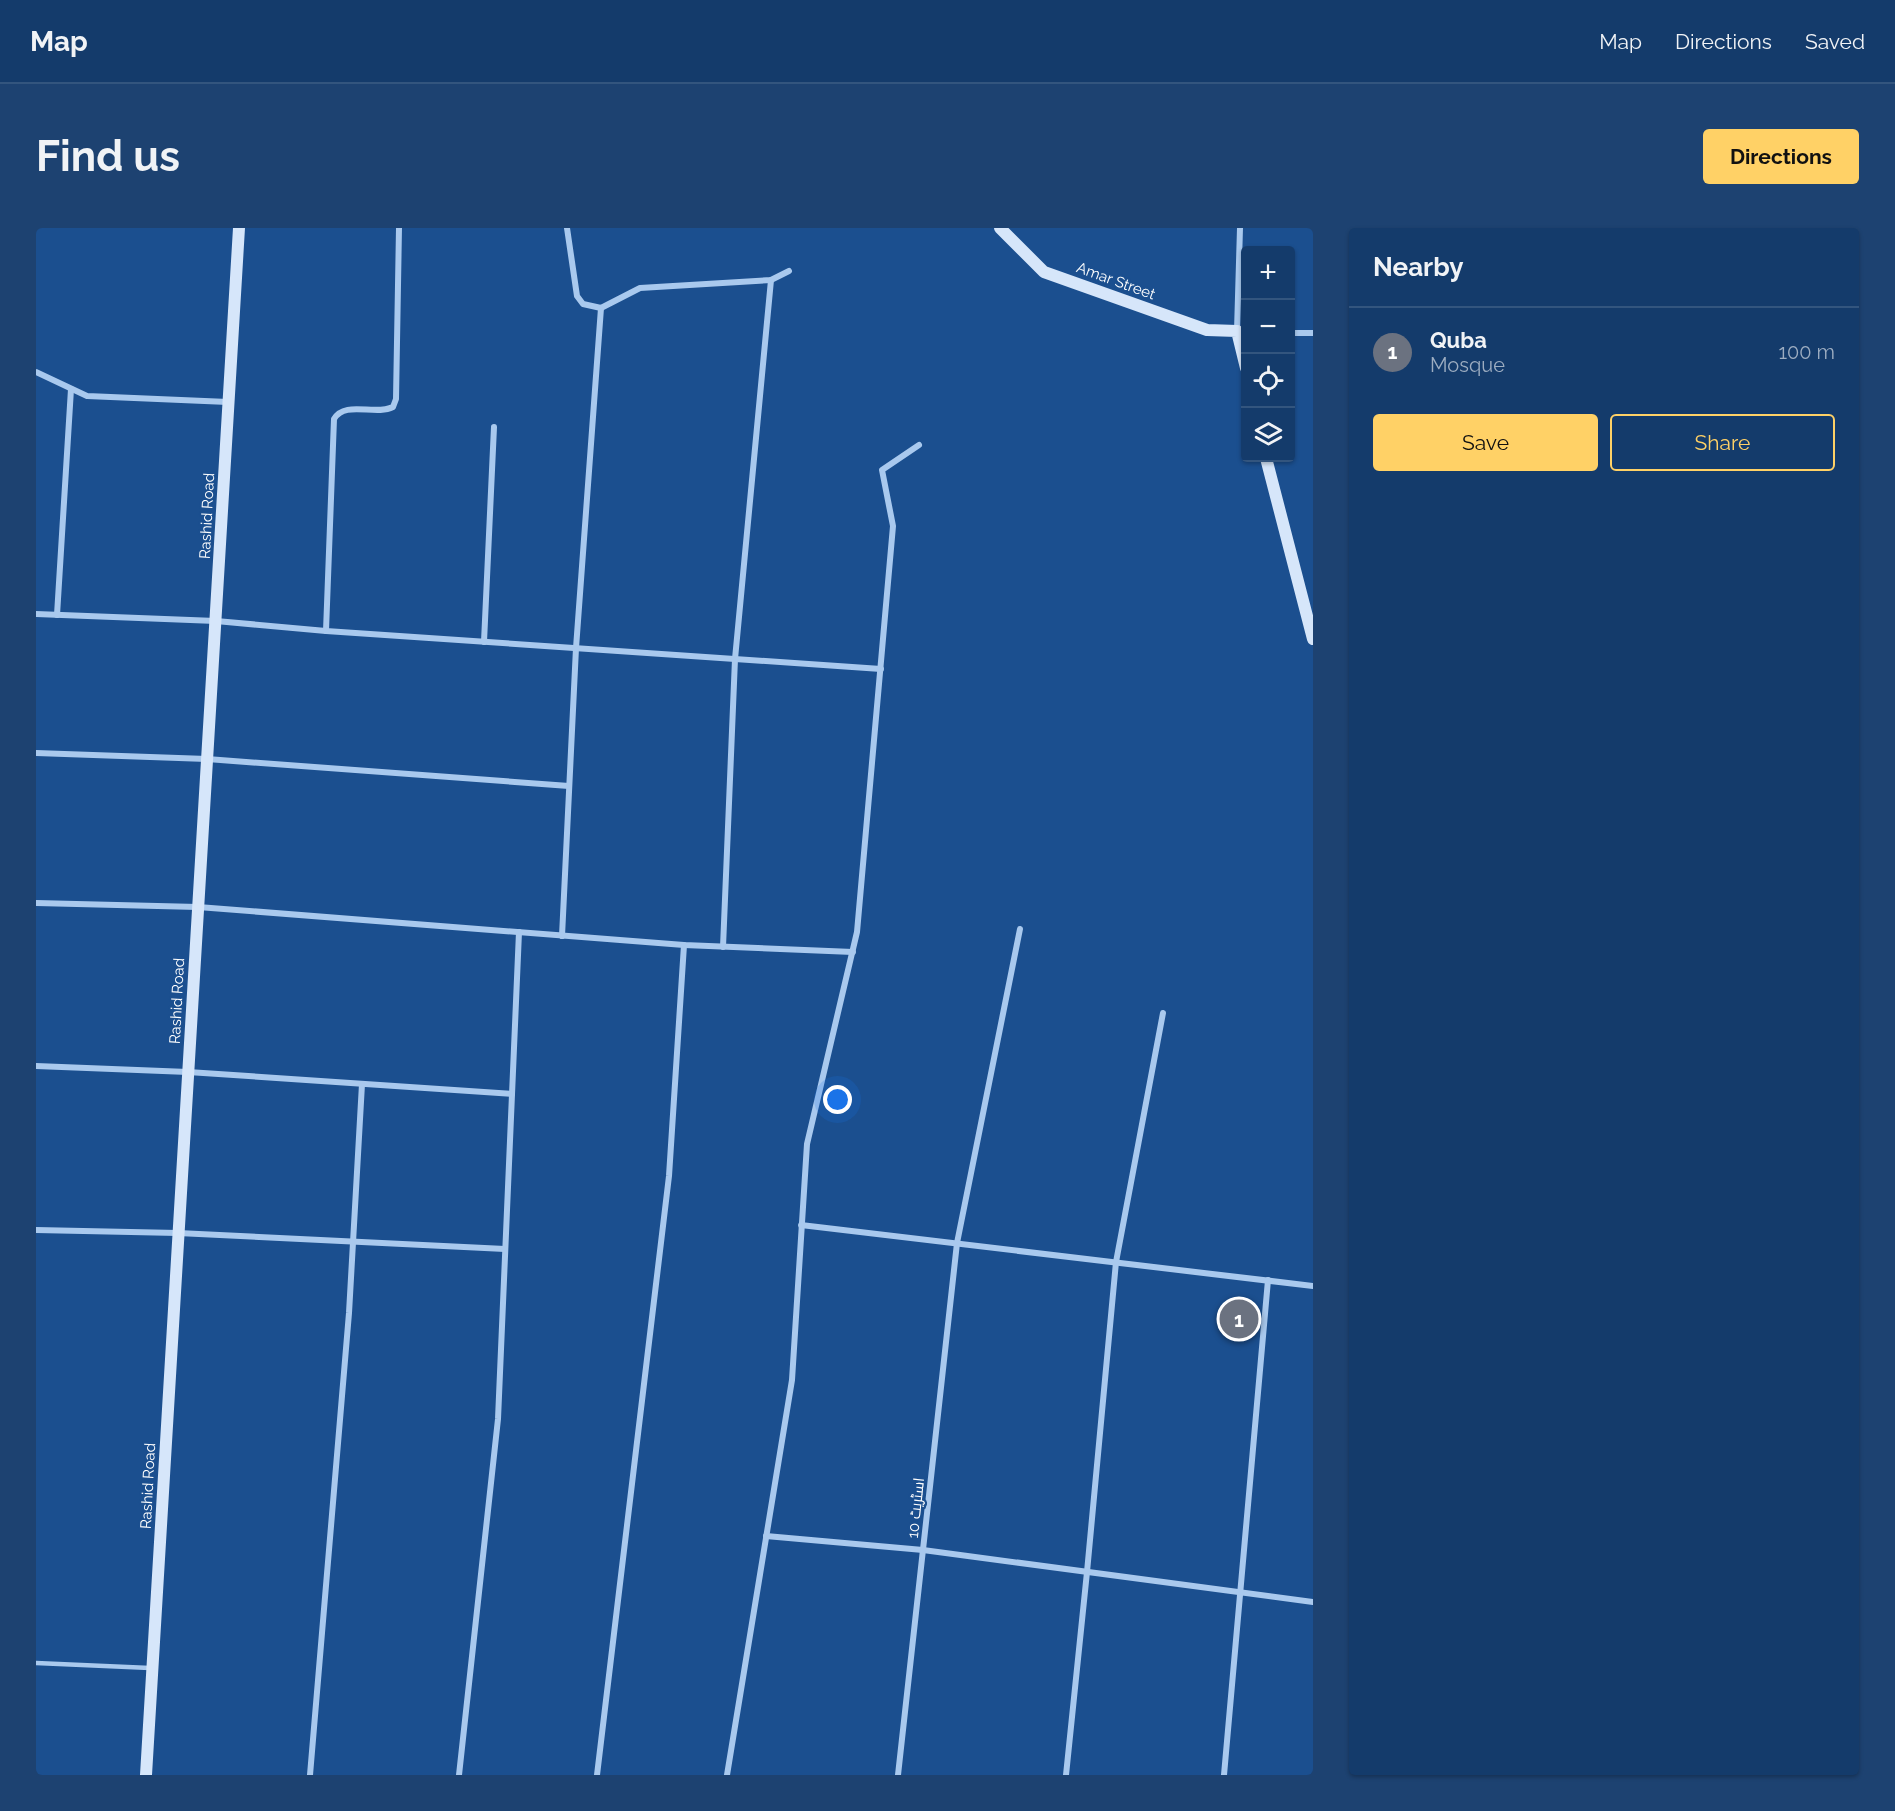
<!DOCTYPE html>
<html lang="en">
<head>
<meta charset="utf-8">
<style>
  body { margin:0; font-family:Raleway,Cairo,sans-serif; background:#1d4271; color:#f1f3f6 }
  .controls { position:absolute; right:18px; top:18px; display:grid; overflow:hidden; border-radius:6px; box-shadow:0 2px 4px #0004 }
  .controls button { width:54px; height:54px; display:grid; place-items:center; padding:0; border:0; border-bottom:2px solid #33557e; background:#143b6b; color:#f1f3f6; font:30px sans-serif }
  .you { position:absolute; left:802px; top:872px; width:21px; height:21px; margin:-15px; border:4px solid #fff; border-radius:50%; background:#1a73e8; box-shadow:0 0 0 9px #1a73e833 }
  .badge { display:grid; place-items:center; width:39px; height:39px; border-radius:50%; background:#ffd166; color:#fff; font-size:20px; font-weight:700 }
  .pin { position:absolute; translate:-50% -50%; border:3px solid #fff; box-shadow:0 2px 6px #0006 }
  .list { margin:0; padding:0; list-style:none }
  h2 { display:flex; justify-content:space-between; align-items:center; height:78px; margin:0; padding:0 24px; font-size:26px }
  h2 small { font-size:20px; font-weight:400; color:#9dadc1 }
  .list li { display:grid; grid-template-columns:39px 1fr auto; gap:18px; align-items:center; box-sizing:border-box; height:90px; padding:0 24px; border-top:2px solid #33557e }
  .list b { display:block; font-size:22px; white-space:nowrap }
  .list p { margin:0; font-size:20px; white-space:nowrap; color:#9dadc1 }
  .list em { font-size:20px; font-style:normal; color:#9dadc1 }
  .actions { display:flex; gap:12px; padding:18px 24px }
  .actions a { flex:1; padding:14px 0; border:2px solid #ffd166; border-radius:6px; text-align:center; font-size:21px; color:#ffd166 }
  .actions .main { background:#ffd166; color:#111 }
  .icon { flex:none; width:33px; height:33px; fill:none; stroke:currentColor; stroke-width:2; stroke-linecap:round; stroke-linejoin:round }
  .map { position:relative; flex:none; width:1277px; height:1547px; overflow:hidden; border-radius:6px }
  header { display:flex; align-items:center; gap:36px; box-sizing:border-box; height:84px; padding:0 30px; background:#143b6b; border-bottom:2px solid #33557e }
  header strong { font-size:28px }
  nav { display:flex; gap:33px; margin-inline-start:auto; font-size:21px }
  .intro { display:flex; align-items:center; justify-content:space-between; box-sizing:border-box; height:144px; padding:0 36px }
  h1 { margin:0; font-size:42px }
  .button { padding:15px 27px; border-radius:6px; background:#ffd166; color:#111; font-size:21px; font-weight:700 }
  main { display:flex; gap:36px; padding:0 36px }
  aside { flex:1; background:#143b6b; border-radius:6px; box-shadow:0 2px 4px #0004 }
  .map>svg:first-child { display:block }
</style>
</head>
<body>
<header>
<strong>Map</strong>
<nav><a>Map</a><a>Directions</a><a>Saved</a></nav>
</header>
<div class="intro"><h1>Find us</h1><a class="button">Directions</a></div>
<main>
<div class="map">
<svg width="1277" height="1547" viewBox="0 0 1277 1547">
  <rect width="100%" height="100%" fill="#1b4f8f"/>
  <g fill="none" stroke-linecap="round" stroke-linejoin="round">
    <polyline stroke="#a9c9ee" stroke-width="4.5" points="0,1435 114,1440"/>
    <g stroke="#a9c9ee" stroke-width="6">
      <polyline points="531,0 541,68 547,76 565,80 604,60 735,52 753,43"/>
      <polyline points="1204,0 1201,103 1210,103"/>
      <polyline points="1254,105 1277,105"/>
      <polyline points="0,144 51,168 192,174"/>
      <polyline points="0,386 180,393 290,403 845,441"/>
      <polyline points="21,387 35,161"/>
      <path d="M290,403L298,191C309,172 339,188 357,179L360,171L363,0"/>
      <polyline points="448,414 458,199"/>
      <polyline points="0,525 171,531 533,558"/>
      <polyline points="0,675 162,679 648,717 817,724"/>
      <polyline points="526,708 540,420 565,80"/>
      <polyline points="687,719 699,431 735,52"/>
      <polyline points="0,838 152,844 476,866"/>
      <polyline points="765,997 1277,1058"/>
      <polyline points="0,1002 142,1005 469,1021"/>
      <polyline points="730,1308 887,1322 1277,1374"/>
      <polyline points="274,1547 313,1085 326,856"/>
      <polyline points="423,1547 462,1191 483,704"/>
      <polyline points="561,1547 633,948 648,717"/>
      <polyline points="691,1547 756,1152 771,916 821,704 857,298 846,242 883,217"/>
      <polyline points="862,1547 921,1015 984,701"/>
      <polyline points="1030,1547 1051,1344 1080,1034 1127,785"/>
      <polyline points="1188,1547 1232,1052"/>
    </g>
    <g stroke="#d6e6fa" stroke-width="12">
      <polyline points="964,0 1008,44 1171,102 1201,103 1210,140"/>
      <polyline points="1230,230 1277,411"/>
      <polyline points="110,1547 203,0"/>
    </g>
  </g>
  <g text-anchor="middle" stroke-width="4.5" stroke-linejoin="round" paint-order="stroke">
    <g font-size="15" fill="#fff" stroke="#1b4f8f">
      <text transform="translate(1080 53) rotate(20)" y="5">Amar Street</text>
      <text transform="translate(171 288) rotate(-87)" y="5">Rashid Road</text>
      <text transform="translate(141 773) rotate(-87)" y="5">Rashid Road</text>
      <text transform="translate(112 1258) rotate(-87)" y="5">Rashid Road</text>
      <text transform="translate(880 1280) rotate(-84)" y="5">اسٹریٹ 10</text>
    </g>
  </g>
</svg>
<div class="controls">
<button>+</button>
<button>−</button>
<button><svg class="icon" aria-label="locate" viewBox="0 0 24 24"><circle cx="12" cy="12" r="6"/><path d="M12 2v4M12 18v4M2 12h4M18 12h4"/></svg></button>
<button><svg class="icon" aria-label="layers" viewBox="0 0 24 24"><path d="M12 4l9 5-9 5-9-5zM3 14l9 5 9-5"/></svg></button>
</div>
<div class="you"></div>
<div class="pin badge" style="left:1203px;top:1091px;background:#6b7280">1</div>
</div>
<aside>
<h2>Nearby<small></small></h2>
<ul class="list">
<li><span class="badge" style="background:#6b7280">1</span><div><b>Quba</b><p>Mosque</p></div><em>100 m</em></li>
</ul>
<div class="actions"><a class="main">Save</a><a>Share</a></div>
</aside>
</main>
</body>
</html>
